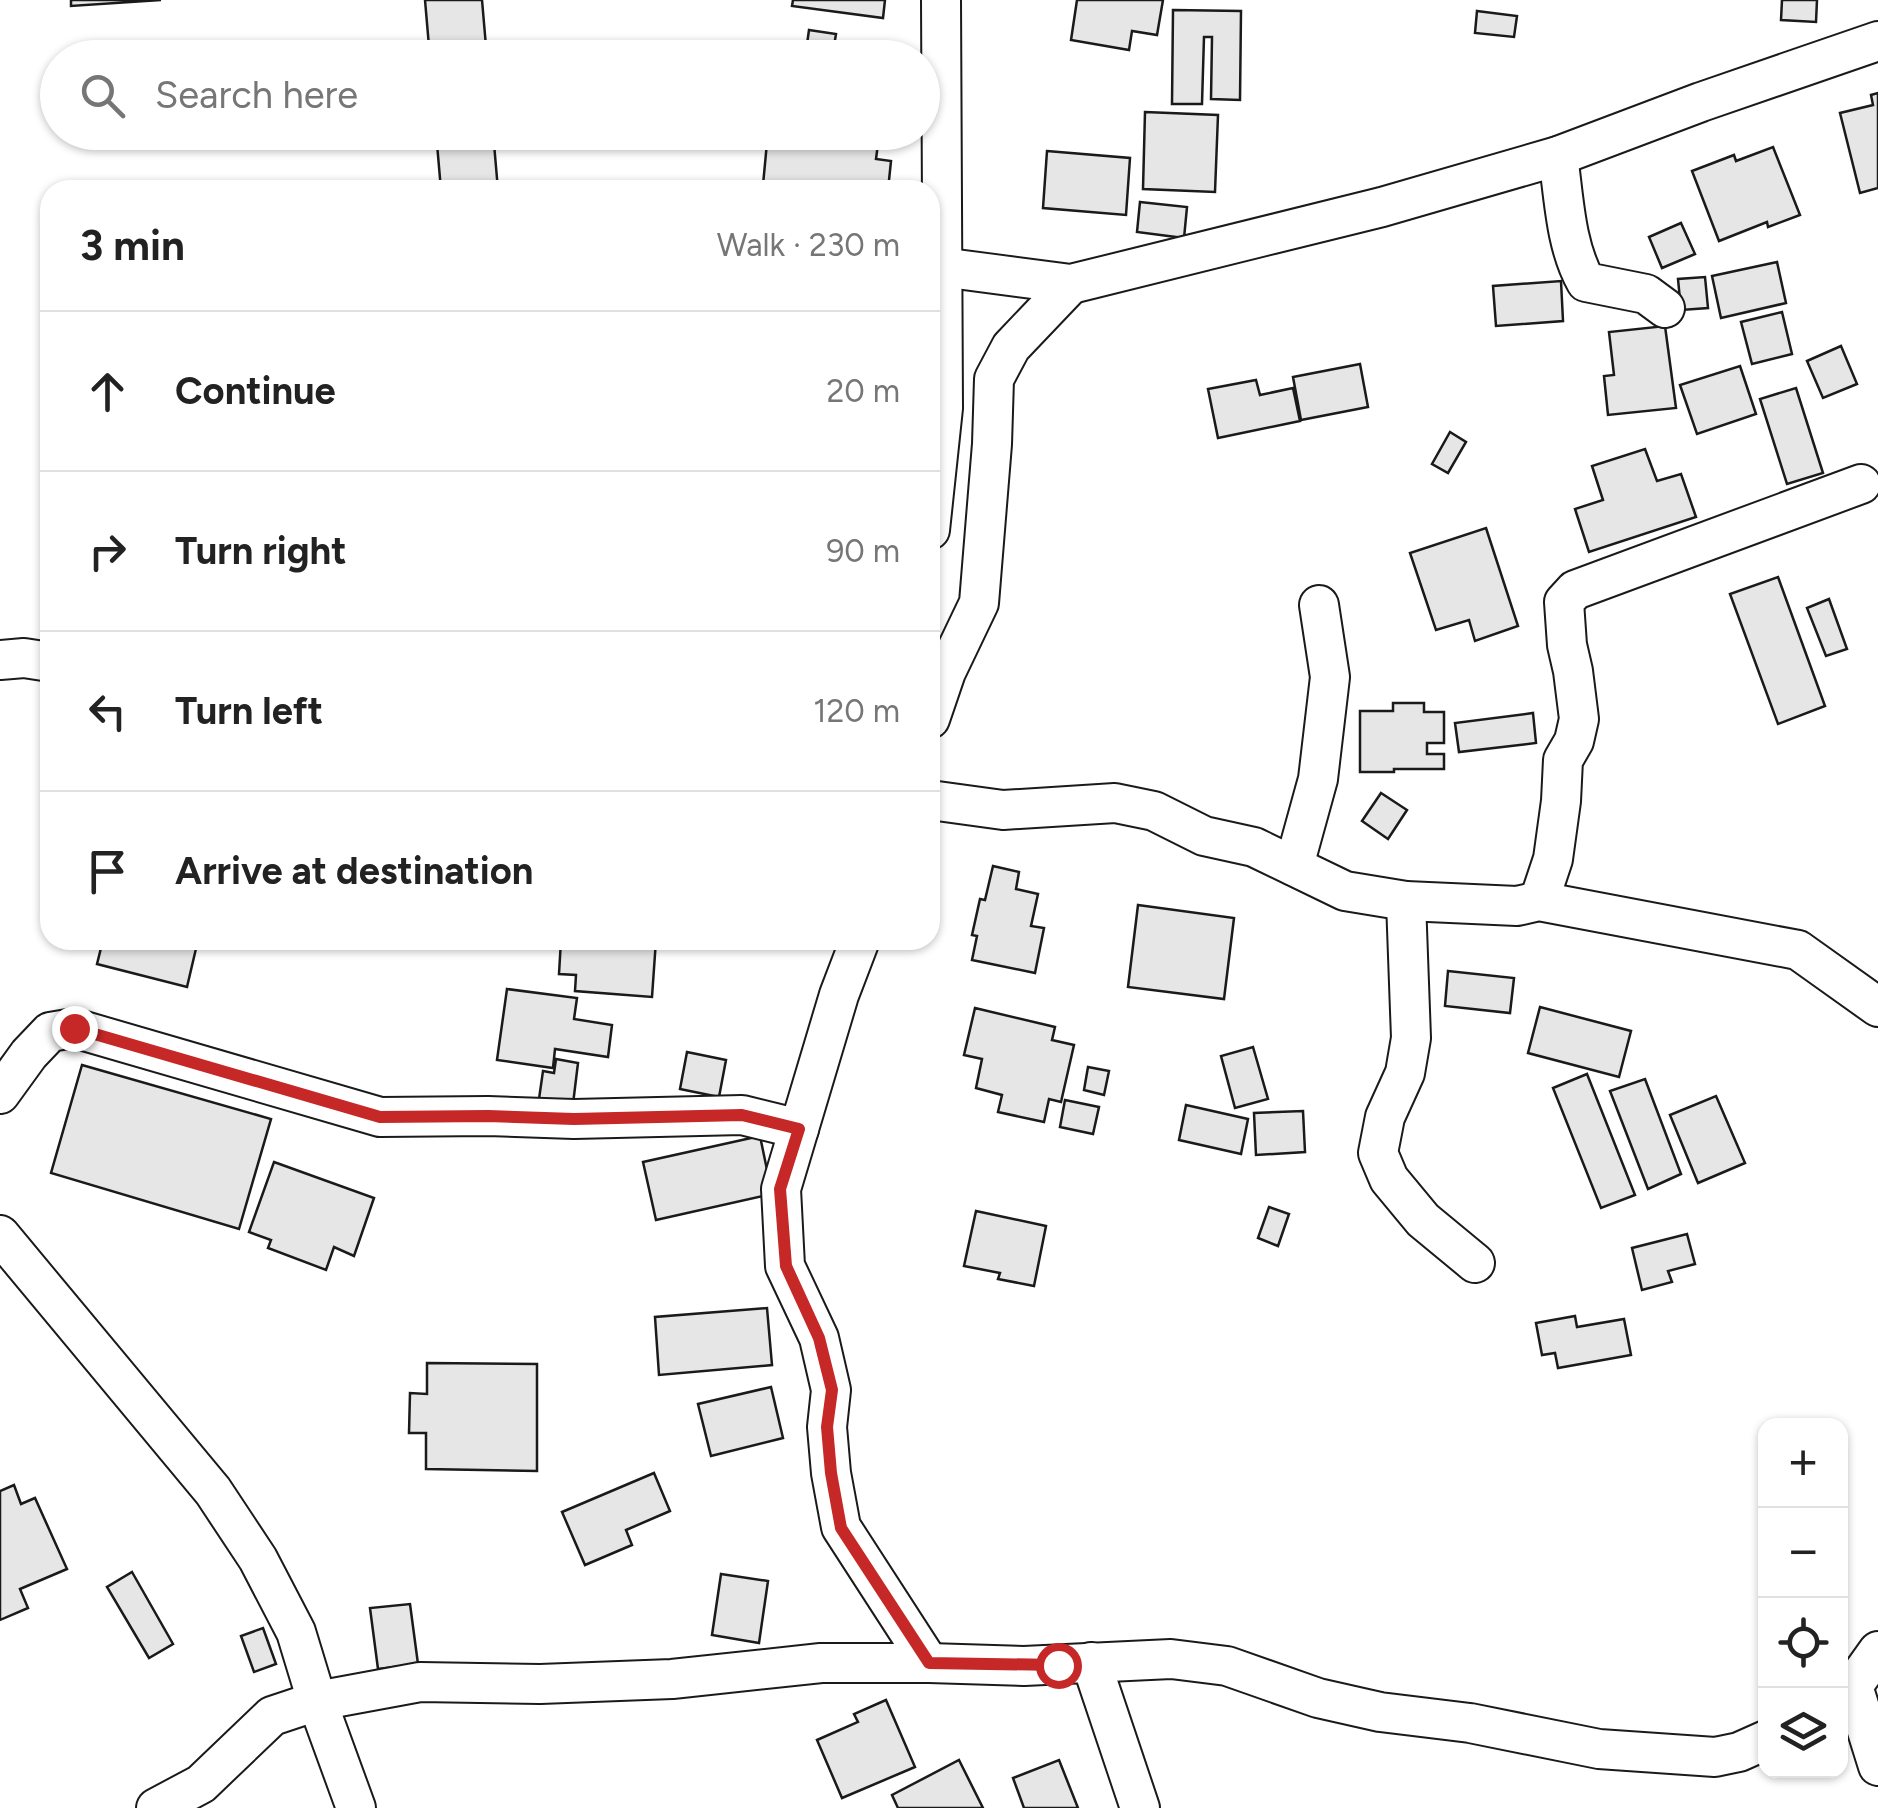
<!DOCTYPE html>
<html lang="en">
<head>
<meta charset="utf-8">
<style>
  body { margin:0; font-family:Figtree,sans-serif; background:#f2f2f2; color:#222 }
  .controls { position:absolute; right:30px; bottom:30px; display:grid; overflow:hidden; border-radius:20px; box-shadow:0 2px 8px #0004 }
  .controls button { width:90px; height:90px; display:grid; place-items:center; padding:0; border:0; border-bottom:2px solid #e0e0e0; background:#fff; color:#222; font:50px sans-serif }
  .stop { position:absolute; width:30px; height:30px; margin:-22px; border:8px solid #c62828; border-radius:50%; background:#fff }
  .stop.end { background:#c62828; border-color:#fff; box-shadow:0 2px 10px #0008 }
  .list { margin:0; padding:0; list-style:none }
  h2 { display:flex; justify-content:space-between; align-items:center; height:130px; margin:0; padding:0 40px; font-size:42px }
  h2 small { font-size:32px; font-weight:400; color:#767676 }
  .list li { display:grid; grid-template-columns:65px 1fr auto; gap:30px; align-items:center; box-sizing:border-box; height:160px; padding:0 40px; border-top:2px solid #e0e0e0 }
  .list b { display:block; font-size:38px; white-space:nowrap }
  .list em { font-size:32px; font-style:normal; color:#767676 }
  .icon { flex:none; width:55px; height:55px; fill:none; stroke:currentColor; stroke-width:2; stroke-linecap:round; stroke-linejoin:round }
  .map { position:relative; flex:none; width:1878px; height:1808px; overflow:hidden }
  .search { position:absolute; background:#fff; box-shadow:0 2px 8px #0004; left:40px; top:40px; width:900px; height:110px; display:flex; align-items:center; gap:25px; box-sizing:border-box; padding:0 35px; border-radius:55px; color:#767676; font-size:38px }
  .panel { position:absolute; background:#fff; box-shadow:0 2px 8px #0004; left:40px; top:180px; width:900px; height:770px; border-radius:30px }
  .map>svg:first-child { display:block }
</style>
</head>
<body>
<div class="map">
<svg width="1878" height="1808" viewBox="0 0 1878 1808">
  <rect width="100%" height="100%" fill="#fff"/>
  <g fill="#e6e6e6" stroke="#1a1a1a" stroke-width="2.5">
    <polygon points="71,0 161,0 71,6"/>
    <polygon points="425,0 482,0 487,58 430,58"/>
    <polygon points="793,0 885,0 883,18 792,6"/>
    <polygon points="1077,0 1163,0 1157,35 1132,31 1129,50 1071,40"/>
    <polygon points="1782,0 1817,0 1816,22 1781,20"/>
    <polygon points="1173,10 1241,11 1240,100 1211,99 1212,37 1204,37 1202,104 1172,104"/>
    <polygon points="1477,11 1517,16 1514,37 1475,33"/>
    <polygon points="809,30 836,34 832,58 805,58"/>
    <polygon points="1878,93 1878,188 1860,193 1840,113 1873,105 1871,95"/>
    <polygon points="1145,112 1218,115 1215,192 1143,189"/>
    <polygon points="436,132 493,132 498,190 441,190"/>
    <polygon points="768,132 878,144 876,159 891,161 888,190 809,190 763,185"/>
    <polygon points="1773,147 1800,215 1768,227 1767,222 1719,241 1692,171 1734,155 1736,161"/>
    <polygon points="1047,151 1130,158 1126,215 1043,208"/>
    <polygon points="1140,202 1187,207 1184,238 1137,232"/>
    <polygon points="1681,223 1695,254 1662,268 1649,237"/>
    <polygon points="1777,262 1786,303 1721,318 1712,276"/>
    <polygon points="1705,277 1708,308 1681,310 1678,279"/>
    <polygon points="1561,281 1563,321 1496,326 1493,286"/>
    <polygon points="1782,312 1792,354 1752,364 1741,322"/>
    <polygon points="1665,326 1676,408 1608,415 1604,376 1614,375 1609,332"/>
    <polygon points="1841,346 1857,384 1823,398 1807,361"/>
    <polygon points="1360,364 1368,407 1301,420 1293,377"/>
    <polygon points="1740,366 1756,414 1697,434 1680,385"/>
    <polygon points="1256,380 1260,395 1293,388 1300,421 1218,438 1208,389"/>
    <polygon points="1796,388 1823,473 1787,484 1760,399"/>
    <polygon points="1450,432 1466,442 1448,473 1432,464"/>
    <polygon points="1645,449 1657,481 1681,474 1696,517 1589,552 1575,509 1603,500 1592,466"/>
    <polygon points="1486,528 1518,626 1475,641 1469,620 1436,630 1410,553"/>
    <polygon points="1778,577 1825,706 1778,724 1730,594"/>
    <polygon points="1829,599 1847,649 1826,656 1807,608"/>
    <polygon points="1393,703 1424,703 1424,712 1444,712 1444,743 1427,743 1427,754 1444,754 1444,769 1394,769 1394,772 1360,772 1360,711 1393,711"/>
    <polygon points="1533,713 1536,743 1459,752 1455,723"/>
    <polygon points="1381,793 1407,810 1388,839 1362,821"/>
    <polygon points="993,866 1019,872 1016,889 1038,894 1031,926 1044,928 1035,973 972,960 977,936 972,935 980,899 985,900"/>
    <polygon points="1138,905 1234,918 1224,999 1128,987"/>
    <polygon points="103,940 198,940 187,987 97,964"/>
    <polygon points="561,940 656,940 652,997 575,991 576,975 559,974"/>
    <polygon points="1448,971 1514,978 1510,1013 1445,1006"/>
    <polygon points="507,989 577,998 574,1019 612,1025 608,1057 555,1049 553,1068 497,1060"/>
    <polygon points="1540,1007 1631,1031 1619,1077 1528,1053"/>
    <polygon points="975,1008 1055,1027 1052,1040 1074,1045 1061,1102 1049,1099 1044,1122 998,1112 1002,1095 976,1088 982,1059 964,1055"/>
    <polygon points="1253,1047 1268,1099 1235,1108 1221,1056"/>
    <polygon points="687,1052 726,1060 719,1097 680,1089"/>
    <polygon points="556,1059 578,1063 573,1104 539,1099 543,1071 554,1073"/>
    <polygon points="82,1065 271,1119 239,1229 51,1173"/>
    <polygon points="1088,1067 1109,1071 1104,1095 1084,1090"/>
    <polygon points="1587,1074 1635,1195 1601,1208 1553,1088"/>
    <polygon points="1645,1079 1681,1174 1648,1189 1610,1091"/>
    <polygon points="1716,1096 1745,1163 1698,1183 1670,1115"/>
    <polygon points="1065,1100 1099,1107 1093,1134 1060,1127"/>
    <polygon points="1186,1105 1248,1119 1241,1154 1179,1140"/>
    <polygon points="1303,1111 1305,1152 1256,1155 1254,1113"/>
    <polygon points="760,1136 772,1194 656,1220 643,1162"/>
    <polygon points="274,1162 374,1198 354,1256 334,1247 326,1270 268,1248 271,1240 249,1232"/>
    <polygon points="1269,1207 1289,1214 1278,1246 1258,1238"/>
    <polygon points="976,1211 1046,1226 1034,1286 998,1279 1000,1273 964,1266"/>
    <polygon points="1687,1234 1695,1264 1668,1271 1672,1282 1642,1290 1632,1248"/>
    <polygon points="767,1308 772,1365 659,1375 655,1317"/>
    <polygon points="1575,1316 1577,1327 1624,1319 1631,1355 1558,1368 1555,1353 1542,1355 1536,1323"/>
    <polygon points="427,1363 537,1364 537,1471 426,1469 426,1433 409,1433 410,1393 427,1394"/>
    <polygon points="771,1387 783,1438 711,1456 698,1404"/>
    <polygon points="654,1473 670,1511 626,1530 632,1545 585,1565 562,1512"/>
    <polygon points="14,1485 21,1504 35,1498 67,1569 20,1589 28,1608 0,1620 0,1491"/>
    <polygon points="132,1572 173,1644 149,1658 107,1587"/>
    <polygon points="721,1574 768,1581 759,1643 712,1635"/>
    <polygon points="410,1604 418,1664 378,1669 370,1608"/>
    <polygon points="263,1628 276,1664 254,1672 241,1636"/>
    <polygon points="886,1700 915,1767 842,1798 817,1740 858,1722 854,1714"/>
    <polygon points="959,1760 983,1808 898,1808 892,1795"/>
    <polygon points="1059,1760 1078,1808 1024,1808 1013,1778"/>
  </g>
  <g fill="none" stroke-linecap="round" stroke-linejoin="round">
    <defs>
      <g id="street">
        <path d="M1558,156C1564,197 1565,245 1586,282L1646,294L1665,308"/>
        <polyline points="941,267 1071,284 1382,207 1558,156 1701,102 1878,41"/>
        <polyline points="930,530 943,408 941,0"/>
        <polyline points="0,660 24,658 50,662"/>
        <polyline points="930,719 946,672 979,603 992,444 994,379 1011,347 1071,284"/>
        <polyline points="930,800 1003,810 1115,803 1154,811 1204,836 1254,847 1345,891 1406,901 1517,906 1539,901 1798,950 1878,1007"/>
        <polyline points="1294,866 1318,779 1330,677 1319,605"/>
        <polyline points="1406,901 1411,1038 1405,1073 1385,1117 1378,1153 1389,1179 1423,1220 1475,1263"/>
        <polyline points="1539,901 1553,859 1561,801 1563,760 1574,741 1579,719 1573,671 1567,645 1564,602 1575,590 1861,484"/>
        <polyline points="860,940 839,995 781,1189 785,1266 819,1338 831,1390 827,1427 831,1473 841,1527 929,1663"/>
        <polyline points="0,1094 29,1054 50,1032 74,1028 380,1117 488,1116 574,1119 742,1115 799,1129"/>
        <polyline points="0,1235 213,1491 258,1559 296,1632 317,1701 356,1808"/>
        <polyline points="1091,1662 1140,1808"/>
        <polyline points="1853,1686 1878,1766"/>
        <polyline points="1840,1694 1853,1686 1878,1651"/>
        <polyline points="156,1808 201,1784 272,1716 317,1701 420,1682 540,1684 672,1679 821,1663 929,1663 1024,1666 1171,1659 1227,1666 1318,1698 1380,1712 1470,1723 1599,1749 1715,1757 1739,1752 1766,1740"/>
      </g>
    </defs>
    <use href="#street" stroke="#1a1a1a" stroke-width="42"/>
    <use href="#street" stroke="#fff" stroke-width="38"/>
  </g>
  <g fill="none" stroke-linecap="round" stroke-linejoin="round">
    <polyline stroke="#c62828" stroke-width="12" points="74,1028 380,1117 488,1116 574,1119 742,1115 799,1129 780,1189 786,1266 819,1338 832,1390 827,1427 831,1473 841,1528 929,1663 1058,1665"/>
  </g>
</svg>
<div class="controls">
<button>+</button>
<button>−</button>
<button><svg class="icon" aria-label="locate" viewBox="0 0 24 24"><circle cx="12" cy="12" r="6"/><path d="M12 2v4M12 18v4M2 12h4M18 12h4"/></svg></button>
<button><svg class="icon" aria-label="layers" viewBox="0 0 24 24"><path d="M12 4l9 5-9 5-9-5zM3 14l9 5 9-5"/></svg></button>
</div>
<div class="stop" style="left:1058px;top:1665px"></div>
<div class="stop end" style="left:74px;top:1028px"></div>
<div class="search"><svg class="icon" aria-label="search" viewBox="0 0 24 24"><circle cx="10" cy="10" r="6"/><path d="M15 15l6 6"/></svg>Search here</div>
<section class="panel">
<h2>3 min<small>Walk · 230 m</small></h2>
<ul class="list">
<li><svg class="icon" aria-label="ahead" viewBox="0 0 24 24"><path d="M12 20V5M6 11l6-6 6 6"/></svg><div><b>Continue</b></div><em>20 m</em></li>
<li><svg class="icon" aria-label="right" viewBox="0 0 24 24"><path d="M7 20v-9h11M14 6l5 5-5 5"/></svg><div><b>Turn right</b></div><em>90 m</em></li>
<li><svg class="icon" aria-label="left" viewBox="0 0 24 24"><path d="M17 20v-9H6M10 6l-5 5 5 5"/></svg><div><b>Turn left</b></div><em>120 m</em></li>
<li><svg class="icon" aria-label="arrive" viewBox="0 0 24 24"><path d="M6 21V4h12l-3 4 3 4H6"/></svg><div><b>Arrive at destination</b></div></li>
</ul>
</section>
</div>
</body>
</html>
